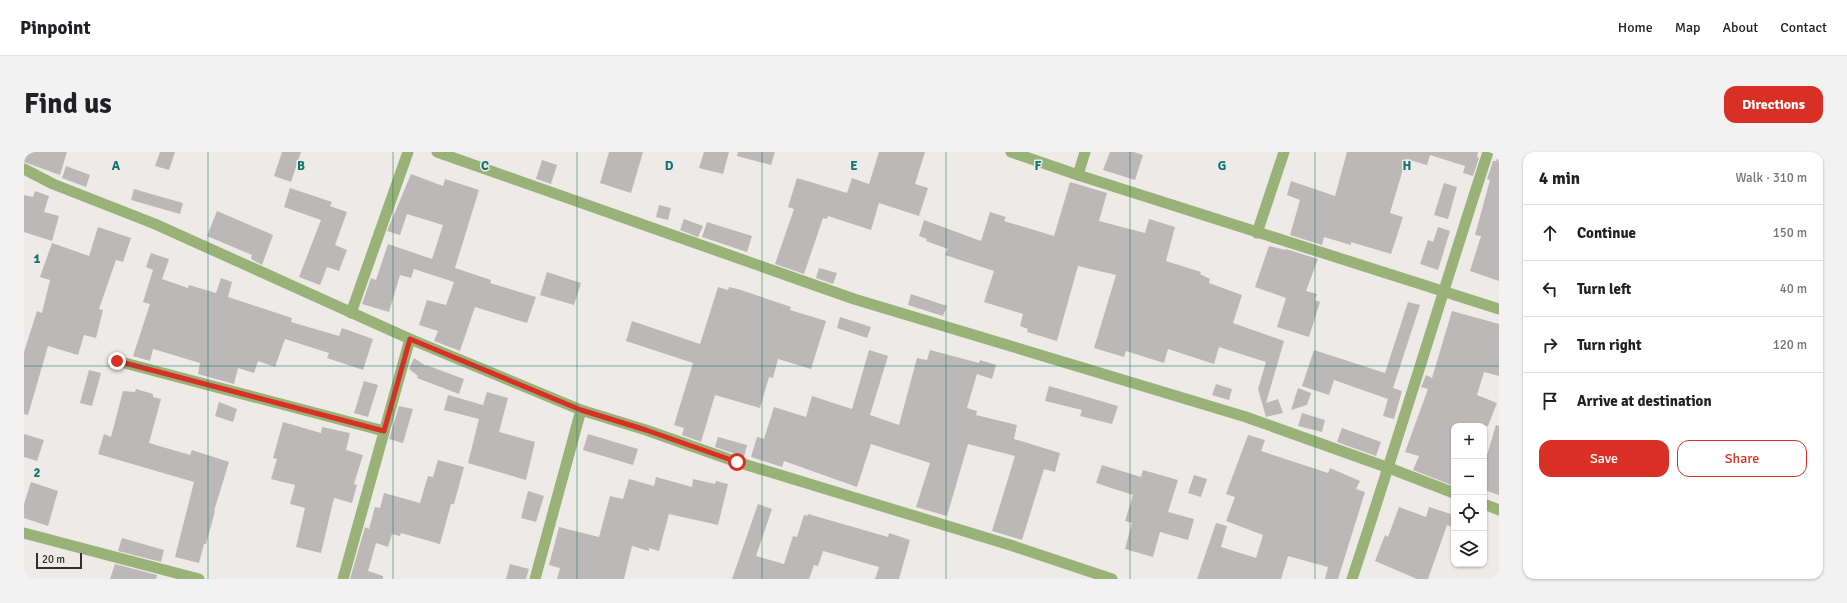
<!DOCTYPE html>
<html lang="en">
<head>
<meta charset="utf-8">
<style>
  body { margin:0; font-family:Signika,sans-serif; background:#f2f2f2; color:#202124 }
  .controls { position:absolute; right:12px; bottom:12px; display:grid; overflow:hidden; border-radius:8px; box-shadow:0 1px 3px #0004 }
  .controls button { width:36px; height:36px; display:grid; place-items:center; padding:0; border:0; border-bottom:1px solid #e0e0e0; background:#fff; color:#202124; font:20px sans-serif }
  .scale { position:absolute; left:12px; bottom:10px; width:46px; box-sizing:border-box; padding-left:4px; border:2px solid #302f2e; border-top:0; font-size:11px; line-height:14px; white-space:nowrap; color:#302f2e; -webkit-text-stroke:3px #edeae7; paint-order:stroke }
  .stop { position:absolute; width:12px; height:12px; margin:-9px; border:3px solid #d93025; border-radius:50%; background:#fff }
  .stop.end { background:#d93025; border-color:#fff; box-shadow:0 1px 4px #0008 }
  .list { margin:0; padding:0; list-style:none }
  h2 { display:flex; justify-content:space-between; align-items:center; height:52px; margin:0; padding:0 16px; font-size:17px }
  h2 small { font-size:13px; font-weight:400; color:#757577 }
  .list li { display:grid; grid-template-columns:26px 1fr auto; gap:12px; align-items:center; box-sizing:border-box; height:56px; padding:0 16px; border-top:1px solid #e0e0e0 }
  .list b { display:block; font-size:15px; white-space:nowrap }
  .list em { font-size:13px; font-style:normal; color:#757577 }
  .actions { display:flex; gap:8px; padding:12px 16px }
  .actions a { flex:1; padding:9px 0; border:1px solid #d93025; border-radius:12px; text-align:center; font-size:14px; color:#d93025 }
  .actions .main { background:#d93025; color:#fff }
  .icon { flex:none; width:22px; height:22px; fill:none; stroke:currentColor; stroke-width:2; stroke-linecap:round; stroke-linejoin:round }
  .map { position:relative; flex:none; width:1475px; height:427px; overflow:hidden; border-radius:12px }
  header { display:flex; align-items:center; gap:24px; box-sizing:border-box; height:56px; padding:0 20px; background:#fff; border-bottom:1px solid #e0e0e0 }
  header strong { font-size:19px }
  nav { display:flex; gap:22px; margin-inline-start:auto; font-size:14px }
  .intro { display:flex; align-items:center; justify-content:space-between; box-sizing:border-box; height:96px; padding:0 24px }
  h1 { margin:0; font-size:28px }
  .button { padding:10px 18px; border-radius:12px; background:#d93025; color:#fff; font-size:14px; font-weight:700 }
  main { display:flex; gap:24px; padding:0 24px }
  aside { flex:1; background:#fff; border-radius:12px; box-shadow:0 1px 3px #0004 }
  .map>svg:first-child { display:block }
</style>
</head>
<body>
<header>
<strong>Pinpoint</strong>
<nav><a>Home</a><a>Map</a><a>About</a><a>Contact</a></nav>
</header>
<div class="intro"><h1>Find us</h1><a class="button">Directions</a></div>
<main>
<div class="map">
<svg width="1475" height="427" viewBox="0 0 1475 427">
  <rect width="100%" height="100%" fill="#edeae7"/>
  <g fill="#bcb8b7">
    <polygon points="0,0 43,0 36,23 0,10"/>
    <polygon points="136,0 151,0 145,18 131,14"/>
    <polygon points="258,0 277,0 267,30 250,24"/>
    <polygon points="585,0 619,0 607,41 576,31"/>
    <polygon points="680,0 705,0 699,22 675,16"/>
    <polygon points="714,0 751,0 747,13 713,4"/>
    <polygon points="855,0 901,0 891,32 904,36 895,64 855,51 847,78 804,64 803,67 799,66 780,122 751,112 770,57 764,55 773,26 823,41 828,26 845,32"/>
    <polygon points="1086,0 1110,0 1119,3 1111,28 1079,18"/>
    <polygon points="1323,0 1454,0 1453,5 1455,6 1449,24 1439,21 1441,14 1406,3 1403,13 1382,7 1366,61 1379,65 1367,102 1327,90 1327,93 1300,85 1298,93 1266,83 1276,48 1263,43 1267,29 1311,44"/>
    <polygon points="1473,7 1475,7 1475,129 1446,119 1457,84 1451,83 1466,28 1463,27 1469,9 1472,9"/>
    <polygon points="518,8 533,13 527,32 512,27"/>
    <polygon points="42,14 66,23 62,35 38,26"/>
    <polygon points="387,22 419,34 421,27 455,38 431,116 467,128 466,131 512,145 503,171 451,155 436,199 410,189 414,179 395,173 403,148 422,153 430,130 390,117 387,126 376,123 365,160 338,152 347,126 352,128 364,92 408,107 419,73 383,62 376,83 363,79"/>
    <polygon points="1046,30 1083,41 1075,69 1121,81 1125,67 1151,75 1142,109 1177,120 1176,122 1186,127 1185,131 1218,143 1209,171 1260,189 1242,251 1254,247 1259,261 1242,265 1234,237 1242,210 1195,195 1190,212 1144,197 1140,211 1102,199 1100,205 1070,196 1092,123 1054,114 1033,189 1003,180 1004,177 996,174 999,162 960,150 970,119 921,103 924,97 902,89 903,87 895,84 900,68 957,89 966,60 982,65 980,69 1030,84"/>
    <polygon points="1420,31 1433,35 1424,67 1410,63"/>
    <polygon points="266,36 308,50 306,54 323,60 311,93 323,98 315,119 303,115 296,133 275,125 297,68 260,55"/>
    <polygon points="110,37 159,51 156,62 107,48"/>
    <polygon points="11,39 25,44 20,60 35,64 28,89 0,80 0,43 9,45"/>
    <polygon points="635,53 647,56 644,68 632,65"/>
    <polygon points="193,59 249,83 238,113 227,107 228,103 183,84"/>
    <polygon points="660,67 679,74 674,85 656,78"/>
    <polygon points="683,70 728,84 723,100 678,85"/>
    <polygon points="74,75 107,86 99,110 92,108 75,157 79,158 72,186 60,183 54,203 24,194 4,263 0,262 0,200 13,159 18,161 26,128 16,125 28,91 65,104"/>
    <polygon points="1414,75 1426,79 1414,118 1396,112 1404,88 1409,90"/>
    <polygon points="1245,94 1262,98 1262,97 1294,107 1282,139 1293,142 1291,148 1296,150 1285,185 1253,175 1262,146 1231,135"/>
    <polygon points="127,101 145,107 138,127 164,136 165,133 192,141 197,126 208,130 204,145 268,166 267,170 315,184 318,176 349,187 339,218 303,206 305,201 261,187 251,215 234,209 230,221 214,216 210,232 174,222 176,211 136,199 129,197 126,209 109,204 126,152 119,150 129,118 122,115"/>
    <polygon points="795,116 813,121 809,132 792,126"/>
    <polygon points="523,120 557,131 550,153 516,143"/>
    <polygon points="694,135 704,138 705,135 717,138 767,155 766,158 802,169 787,217 754,207 749,226 745,225 736,256 691,243 677,290 658,283 660,276 650,273 669,211 602,189 608,169 676,192"/>
    <polygon points="887,142 923,154 919,164 884,153"/>
    <polygon points="1384,150 1396,153 1369,236 1378,239 1370,267 1359,264 1364,247 1310,228 1305,243 1278,234 1290,198 1361,221"/>
    <polygon points="1428,159 1475,172 1475,224 1460,220 1453,243 1473,251 1464,274 1430,274 1430,334 1389,318 1395,304 1381,300 1404,237 1397,235 1402,223 1408,226"/>
    <polygon points="816,165 847,175 843,186 813,176"/>
    <polygon points="845,198 864,204 846,263 875,273 893,206 903,208 906,198 955,211 956,208 972,213 968,227 953,222 943,256 953,259 952,263 993,273 990,287 1036,301 1031,320 1020,317 998,388 968,379 991,304 944,292 923,364 892,355 906,311 847,292 833,335 760,309 758,315 727,305 733,285 740,287 750,255 782,265 788,244 828,257"/>
    <polygon points="390,206 402,214 402,213 440,227 435,242 393,226 394,224 385,217"/>
    <polygon points="65,218 77,221 68,254 56,251"/>
    <polygon points="340,229 354,233 344,265 330,261"/>
    <polygon points="1192,232 1208,237 1205,248 1188,243"/>
    <polygon points="1025,234 1094,254 1088,272 1056,264 1058,258 1021,249"/>
    <polygon points="1274,236 1287,241 1283,253 1267,258"/>
    <polygon points="112,237 129,242 129,245 137,247 125,291 166,303 168,298 205,310 190,359 191,359 182,392 180,392 175,411 151,405 170,330 74,302 80,282 87,285 99,239 111,240"/>
    <polygon points="463,240 484,246 475,280 511,290 502,328 444,311 455,267 420,258 424,243 459,253"/>
    <polygon points="195,250 213,257 209,270 191,264"/>
    <polygon points="375,254 389,257 379,291 365,287"/>
    <polygon points="1278,261 1301,268 1298,280 1274,274"/>
    <polygon points="259,270 297,281 298,275 326,281 322,298 339,303 330,332 333,333 328,351 310,346 297,401 272,395 281,356 266,352 271,333 247,327 253,307 249,306"/>
    <polygon points="1472,273 1475,274 1475,343 1460,338 1460,313"/>
    <polygon points="1318,276 1357,290 1352,304 1313,290"/>
    <polygon points="0,282 20,288 13,309 0,305"/>
    <polygon points="564,282 614,297 609,313 559,298"/>
    <polygon points="1224,283 1241,288 1237,299 1304,321 1306,316 1336,329 1332,337 1341,340 1314,427 1301,427 1304,415 1264,404 1257,427 1173,427 1192,371 1203,374 1197,395 1232,406 1239,383 1202,369 1211,345 1202,342"/>
    <polygon points="694,285 723,293 720,305 691,295"/>
    <polygon points="414,308 440,315 430,352 427,352 416,392 377,381 376,384 368,382 364,395 352,391 344,419 359,424 359,427 326,427 341,375 345,377 351,355 356,356 360,341 396,351 404,324 409,325"/>
    <polygon points="1078,313 1117,325 1119,318 1154,328 1144,360 1170,367 1164,388 1136,380 1129,405 1101,397 1108,371 1101,369 1109,343 1072,331"/>
    <polygon points="1170,323 1183,327 1177,345 1164,341"/>
    <polygon points="632,325 668,335 669,327 691,332 692,329 704,332 694,373 645,362 635,399 625,396 625,399 608,394 600,427 533,427 536,416 525,413 535,375 575,385 586,344 599,347 605,327 630,334"/>
    <polygon points="7,330 34,339 24,374 0,366 0,352"/>
    <polygon points="504,339 520,344 512,370 497,366"/>
    <polygon points="734,352 748,357 732,404 760,412 769,384 773,385 780,363 783,364 784,362 864,385 865,381 886,388 875,427 851,427 855,415 799,399 794,414 790,413 785,427 708,427"/>
    <polygon points="1375,355 1402,365 1405,355 1430,363 1428,375 1423,373 1404,427 1393,427 1351,409 1361,383 1364,385"/>
    <polygon points="98,386 140,398 137,410 94,399"/>
    <polygon points="91,412 133,423 132,427 86,427"/>
    <polygon points="486,412 505,417 502,427 482,427"/>
  </g>
  <g fill="none" stroke-linecap="round" stroke-linejoin="round">
    <g stroke="#99b278" stroke-width="11">
      <polyline points="413,0 830,147 1222,265 1365,316 1430,341"/>
      <polyline points="987,0 1054,23 1475,157"/>
      <polyline points="0,17 29,32 131,72 386,187 557,258 622,278 713,310 986,393 1088,427"/>
      <polyline points="1054,23 1061,0"/>
      <polyline points="1233,81 1260,0"/>
      <polyline points="327,161 384,0"/>
      <polyline points="93,209 360,279"/>
      <polyline points="1460,352 1475,358"/>
      <polyline points="0,381 175,427"/>
      <polyline points="319,427 386,187"/>
      <polyline points="511,427 557,258"/>
      <path d="M1328,427C1375,285 1418,142 1464,0"/>
    </g>
  </g>
  <g fill="none" stroke-linecap="round" stroke-linejoin="round">
    <polyline stroke="#d93025" stroke-width="5" points="93,209 360,279 386,187 557,258 622,278 713,310"/>
  </g>
  <path fill="none" stroke="#0f766e" stroke-width="1" stroke-opacity="0.55" d="M184,0V427M369,0V427M553,0V427M738,0V427M922,0V427M1106,0V427M1291,0V427M0,214H1475"/>
  <g font-size="13" text-anchor="middle" font-weight="bold" fill="#0f766e" stroke="#edeae7" stroke-width="3" stroke-linejoin="round" paint-order="stroke">
    <text x="92" y="18">A</text>
    <text x="277" y="18">B</text>
    <text x="461" y="18">C</text>
    <text x="645" y="18">D</text>
    <text x="830" y="18">E</text>
    <text x="1014" y="18">F</text>
    <text x="1198" y="18">G</text>
    <text x="1383" y="18">H</text>
    <text x="13" y="111">1</text>
    <text x="13" y="325">2</text>
  </g>
</svg>
<div class="controls">
<button>+</button>
<button>−</button>
<button><svg class="icon" aria-label="locate" viewBox="0 0 24 24"><circle cx="12" cy="12" r="6"/><path d="M12 2v4M12 18v4M2 12h4M18 12h4"/></svg></button>
<button><svg class="icon" aria-label="layers" viewBox="0 0 24 24"><path d="M12 4l9 5-9 5-9-5zM3 14l9 5 9-5"/></svg></button>
</div>
<div class="scale">20 m</div>
<div class="stop" style="left:713px;top:310px"></div>
<div class="stop end" style="left:93px;top:209px"></div>
</div>
<aside>
<h2>4 min<small>Walk · 310 m</small></h2>
<ul class="list">
<li><svg class="icon" aria-label="ahead" viewBox="0 0 24 24"><path d="M12 20V5M6 11l6-6 6 6"/></svg><div><b>Continue</b></div><em>150 m</em></li>
<li><svg class="icon" aria-label="left" viewBox="0 0 24 24"><path d="M17 20v-9H6M10 6l-5 5 5 5"/></svg><div><b>Turn left</b></div><em>40 m</em></li>
<li><svg class="icon" aria-label="right" viewBox="0 0 24 24"><path d="M7 20v-9h11M14 6l5 5-5 5"/></svg><div><b>Turn right</b></div><em>120 m</em></li>
<li><svg class="icon" aria-label="arrive" viewBox="0 0 24 24"><path d="M6 21V4h12l-3 4 3 4H6"/></svg><div><b>Arrive at destination</b></div></li>
</ul>
<div class="actions"><a class="main">Save</a><a>Share</a></div>
</aside>
</main>
</body>
</html>
